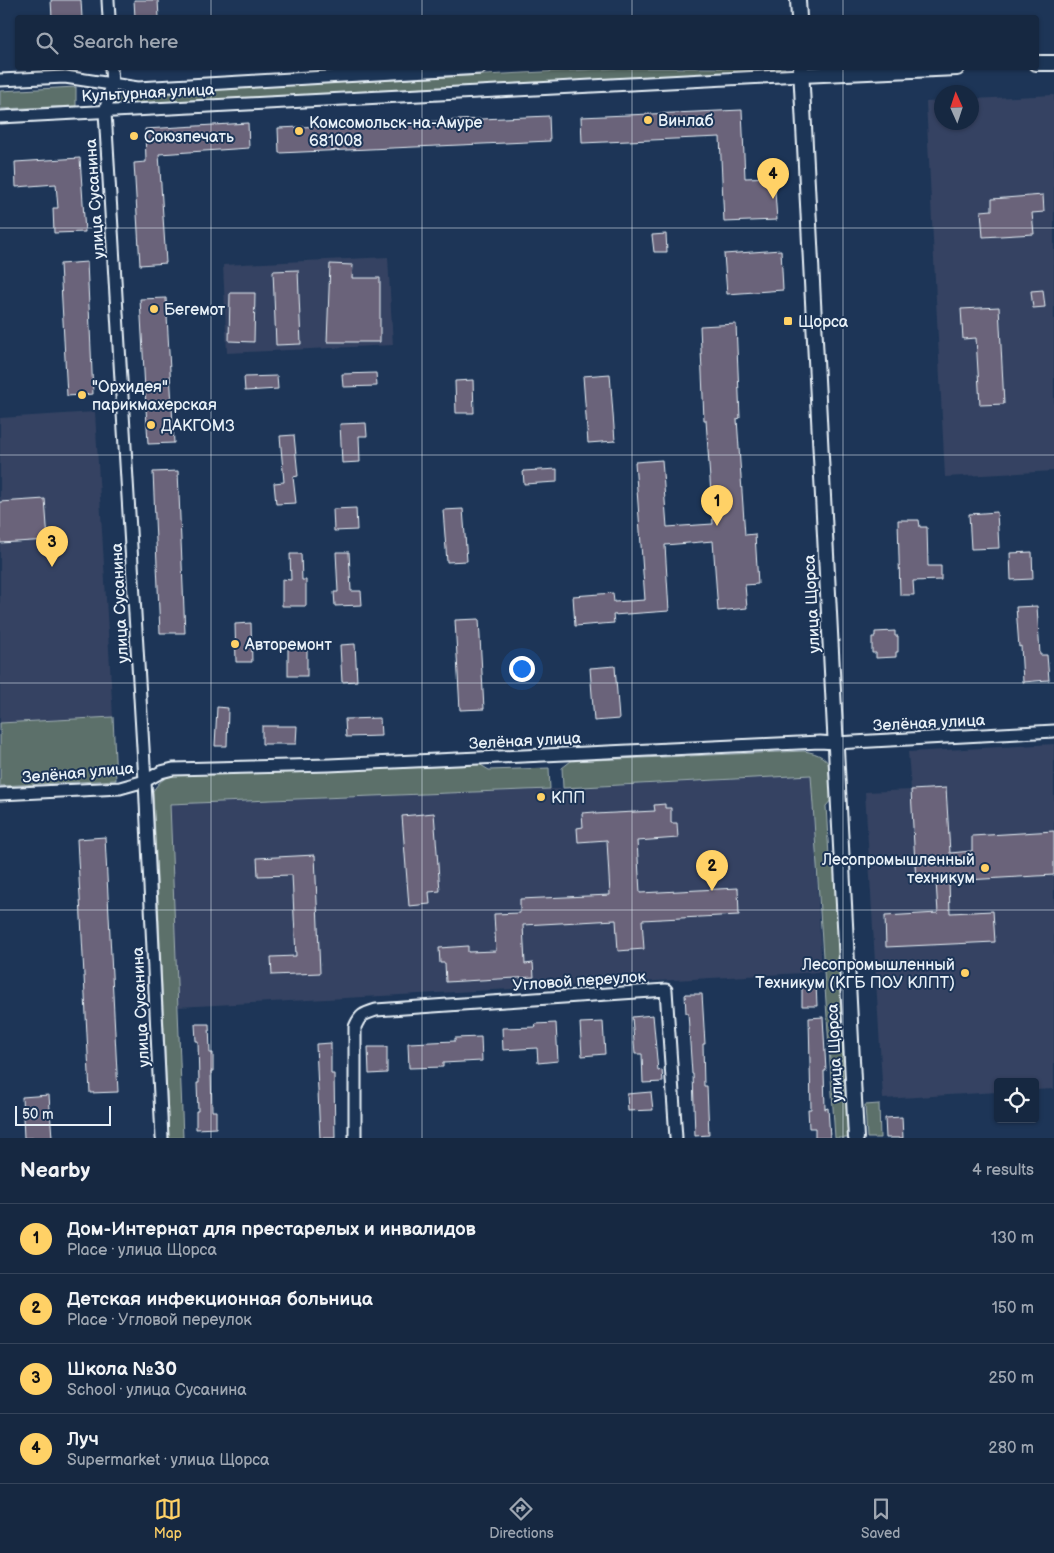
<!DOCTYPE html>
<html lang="en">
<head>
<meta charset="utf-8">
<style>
  body { margin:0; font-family:"Balsamiq Sans",sans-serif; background:#23344c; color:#f1f3f6 }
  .controls { position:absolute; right:15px; bottom:15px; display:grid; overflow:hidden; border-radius:5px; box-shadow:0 1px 4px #0004 }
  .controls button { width:45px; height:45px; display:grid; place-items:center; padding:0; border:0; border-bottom:1px solid #35445a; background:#162841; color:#f1f3f6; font:25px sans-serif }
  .compass { position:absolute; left:934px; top:85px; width:45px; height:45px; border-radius:50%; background:#162841; box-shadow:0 1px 4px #0004; rotate:357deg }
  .scale { position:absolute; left:15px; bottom:12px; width:96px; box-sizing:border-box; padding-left:5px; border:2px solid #e8f1f8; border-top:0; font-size:14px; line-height:18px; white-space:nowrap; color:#e8f1f8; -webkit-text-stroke:4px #1d3557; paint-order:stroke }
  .you { position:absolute; left:521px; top:668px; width:18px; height:18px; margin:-12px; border:4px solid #fff; border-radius:50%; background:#1a73e8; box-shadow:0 0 0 8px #1a73e833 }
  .badge { display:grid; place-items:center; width:32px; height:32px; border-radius:50%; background:#ffd166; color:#111; font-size:16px; font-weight:700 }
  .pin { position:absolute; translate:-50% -41px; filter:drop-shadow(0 1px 2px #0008) }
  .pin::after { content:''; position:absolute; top:26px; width:18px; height:15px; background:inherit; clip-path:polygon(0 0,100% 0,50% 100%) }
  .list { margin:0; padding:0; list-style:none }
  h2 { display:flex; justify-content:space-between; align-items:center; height:65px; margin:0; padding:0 20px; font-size:21px }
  h2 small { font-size:16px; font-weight:400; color:#9ea6b1 }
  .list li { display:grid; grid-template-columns:32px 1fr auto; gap:15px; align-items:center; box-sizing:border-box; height:70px; padding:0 20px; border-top:1px solid #35445a }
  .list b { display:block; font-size:19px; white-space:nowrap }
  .list p { margin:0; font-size:16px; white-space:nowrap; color:#9ea6b1 }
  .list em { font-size:16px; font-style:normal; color:#9ea6b1 }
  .icon { flex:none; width:28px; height:28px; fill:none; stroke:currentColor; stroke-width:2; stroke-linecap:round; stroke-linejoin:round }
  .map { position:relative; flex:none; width:1054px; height:1138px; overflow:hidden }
  .search { position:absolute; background:#162841; box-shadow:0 1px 4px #0004; left:15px; right:15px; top:15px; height:55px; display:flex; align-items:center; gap:12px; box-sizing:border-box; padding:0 18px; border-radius:5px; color:#9ea6b1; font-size:19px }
  .sheet { height:345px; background:#162841 }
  nav { display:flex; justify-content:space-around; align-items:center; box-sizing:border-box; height:70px; border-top:1px solid #35445a; background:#162841; font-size:14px; color:#9ea6b1 }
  nav a { display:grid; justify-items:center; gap:2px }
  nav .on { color:#ffd166 }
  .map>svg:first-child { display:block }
</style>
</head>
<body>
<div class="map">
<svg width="1054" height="1138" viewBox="0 0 1054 1138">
  <rect width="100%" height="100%" fill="#1d3557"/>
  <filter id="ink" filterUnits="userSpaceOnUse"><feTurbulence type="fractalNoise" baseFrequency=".02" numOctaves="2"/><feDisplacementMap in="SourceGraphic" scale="10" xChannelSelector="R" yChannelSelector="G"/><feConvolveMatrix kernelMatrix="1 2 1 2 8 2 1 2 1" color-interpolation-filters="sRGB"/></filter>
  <g filter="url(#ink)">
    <g fill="#344362">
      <polygon points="1054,95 1054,471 945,477 926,102 941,101 942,122 972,122 972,99"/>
      <polygon points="388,257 393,345 227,353 223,265"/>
      <polygon points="95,412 113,717 0,723 0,418"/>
      <polygon points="1054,744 1054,1089 1035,1090 1035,1082 998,1082 998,1092 883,1099 865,792 911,790 908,752"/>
      <polygon points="811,775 822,972 178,1007 170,804 557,789"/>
    </g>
    <g fill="#5b706b" stroke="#a2b0b2">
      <polygon points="620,68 785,68 785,71 120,106 114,104 113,100 115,95 119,94"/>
      <polygon points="76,87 76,106 0,109 0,91"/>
      <polygon points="113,717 116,780 0,786 0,723"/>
      <path d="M804,751C836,756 831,772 832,799L826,806L829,856L836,866L849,1138H835L811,775L563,788L562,768L571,761Z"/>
      <path d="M479,764L489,770L549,768L550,789L170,804L183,1138H169L153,791C159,782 163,778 174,775Z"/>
      <polygon points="879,1104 880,1138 867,1138 865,1105"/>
    </g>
    <g fill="#6a647a" stroke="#e8f1f8">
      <polygon points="51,0 81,0 82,18 52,18"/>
      <polygon points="134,0 158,0 159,18 135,18"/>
      <polygon points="742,110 745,178 774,177 777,220 724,222 720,137 582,143 581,117"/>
      <polygon points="549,116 550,141 279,153 278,128"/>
      <polygon points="248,123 249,148 159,154 166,263 140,265 134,163 146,162 145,129"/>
      <polygon points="80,158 85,232 54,233 53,208 58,208 56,184 16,187 15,162"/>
      <polygon points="1043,195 1044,212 1032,213 1034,234 983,237 981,211 992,210 992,199"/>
      <polygon points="666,234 667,252 654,252 652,235"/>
      <polygon points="781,250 783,290 727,294 724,254"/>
      <polygon points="87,262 93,394 67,396 60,264"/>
      <polygon points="330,264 353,265 352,278 380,278 380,342 327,342"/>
      <polygon points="298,270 301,344 276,345 273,271"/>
      <polygon points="1043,290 1045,307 1033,308 1031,291"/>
      <polygon points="230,293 255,293 254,342 229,341"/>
      <polygon points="166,298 174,443 148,444 140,299"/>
      <polygon points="999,307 1004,404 980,405 976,338 963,339 961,309"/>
      <polygon points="736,324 740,418 737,419 745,535 755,534 758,584 745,585 747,608 718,611 713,541 665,545 669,611 613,615 614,623 575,626 573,596 613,593 614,602 645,600 635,462 662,460 667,527 713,524 706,420 704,420 700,326"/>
      <polygon points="376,373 377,386 343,387 342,374"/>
      <polygon points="610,374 615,441 588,443 583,376"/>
      <polygon points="277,376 278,389 245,391 244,377"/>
      <polygon points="473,380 474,413 456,413 455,381"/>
      <polygon points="366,423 367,436 359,436 360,462 342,463 340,424"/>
      <polygon points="294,435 298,476 293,477 296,503 276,504 274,483 284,482 280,436"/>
      <polygon points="557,469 557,482 524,484 523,471"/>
      <polygon points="178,471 185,633 160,633 153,472"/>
      <polygon points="45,499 48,540 0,543 0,502"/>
      <polygon points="356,508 357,530 334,531 333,509"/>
      <polygon points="463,509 467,561 447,562 443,510"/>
      <polygon points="997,512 999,548 971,549 969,514"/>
      <polygon points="898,520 919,520 920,527 927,527 928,566 941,566 941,580 913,581 914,595 900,595"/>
      <polygon points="336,552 349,552 351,591 361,591 362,605 335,606 334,592 338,592"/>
      <polygon points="1032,552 1033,579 1011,580 1010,553"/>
      <polygon points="290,554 301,554 302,580 306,580 306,606 282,606 282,579 291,580"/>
      <polygon points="1037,606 1040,655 1047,655 1049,680 1023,682 1021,646 1019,647 1016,607"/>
      <polygon points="479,619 484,709 460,710 455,620"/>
      <polygon points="251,623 252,662 236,662 235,624"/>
      <polygon points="895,631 895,636 898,636 898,652 896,652 896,657 876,658 876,653 872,653 872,637 875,637 875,632"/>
      <polygon points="355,644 357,681 342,682 340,645"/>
      <rect x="288" y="647" width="19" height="29"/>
      <polygon points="615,666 619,719 594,721 590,668"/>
      <polygon points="217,707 228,708 227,746 215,746"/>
      <polygon points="380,718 381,736 346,737 345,719"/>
      <polygon points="262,726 297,726 296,744 262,744"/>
      <polygon points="946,788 950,853 972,851 972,836 1054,831 1054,875 949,881 950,913 993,911 995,942 886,947 885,916 938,913 936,881 916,882 911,790"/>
      <polygon points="665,804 665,808 671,808 671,823 677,823 678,838 637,841 640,893 738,888 739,915 642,920 644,949 618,951 616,920 523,925 525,964 533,963 534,977 446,982 445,963 440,963 439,948 468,946 468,952 496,951 494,914 520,913 520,899 610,895 607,840 578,842 577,828 583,827 582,813 595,812 595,814 655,811 654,805"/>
      <polygon points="434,813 440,891 429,892 430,904 409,906 402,816"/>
      <polygon points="105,837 118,1092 90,1093 77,839"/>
      <polygon points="315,855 320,973 272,975 271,957 296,956 292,875 258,876 257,858"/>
      <polygon points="802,984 816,984 817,1006 802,1006"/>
      <polygon points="685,994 702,994 705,1044 703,1044 704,1086 707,1086 709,1135 695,1136 693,1074 692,1074 688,1013 686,1013"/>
      <polygon points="653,1015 658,1071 662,1070 663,1082 643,1083 642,1054 635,1054 632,1017"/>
      <polygon points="823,1017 826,1071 824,1071 825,1109 828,1108 830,1138 815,1138 815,1128 809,1128 808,1109 811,1109 809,1018"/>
      <polygon points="603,1022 605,1054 582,1056 580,1023"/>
      <polygon points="556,1023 558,1061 538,1063 537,1048 503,1050 502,1028 536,1027 535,1024"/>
      <polygon points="195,1024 209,1024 210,1053 213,1053 213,1071 211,1071 212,1111 216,1111 216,1128 196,1129 196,1111 198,1111 197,1083 199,1083 198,1041 196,1041"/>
      <polygon points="481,1037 482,1061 443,1063 443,1067 409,1068 408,1043 455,1041 455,1038"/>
      <polygon points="331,1043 331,1074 334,1074 335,1138 320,1138 316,1044"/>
      <polygon points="368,1047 387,1047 387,1073 369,1074"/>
      <polygon points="651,1092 653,1110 628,1111 627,1094"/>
      <polygon points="49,1095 52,1138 24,1138 22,1097"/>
      <polygon points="902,1117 903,1138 886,1138 885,1118"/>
    </g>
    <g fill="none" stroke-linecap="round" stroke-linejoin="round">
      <defs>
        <g id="minor">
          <polyline points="108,0 109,18"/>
          <polyline points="111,68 112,84 105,112 145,781 162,1138"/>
          <polyline points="0,80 65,77 138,88 480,68"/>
          <polyline points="0,117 801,75"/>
          <polyline points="0,794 120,788 145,781 161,772 173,769 329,765 820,742 835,743 1054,731"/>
          <path d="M355,1138V1027C360,1015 363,1014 376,1010L666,990L676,1138"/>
        </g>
        <g id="tertiary">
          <polyline points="798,0 799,18"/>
          <polyline points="1036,63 1054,63"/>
          <polyline points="801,68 856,1138"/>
          <polyline points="801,75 957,68"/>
        </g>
      </defs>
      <use href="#minor" stroke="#e8f1f8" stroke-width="15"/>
      <use href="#tertiary" stroke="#e8f1f8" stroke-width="18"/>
      <use href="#minor" stroke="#1d3557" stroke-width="11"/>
      <use href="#tertiary" stroke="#1d3557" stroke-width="14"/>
    </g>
  </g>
  <path fill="none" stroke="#e8f1f8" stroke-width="1" stroke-opacity="0.55" d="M211,0V18M422,0V18M632,0V18M843,0V18M211,68V1138M422,68V1138M632,68V1138M843,68V1138M0,228H1054M0,455H1054M0,683H1054M0,910H1054"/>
  <g fill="#ffd166" stroke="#1d3557" stroke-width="2">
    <circle cx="648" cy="120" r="5"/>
    <circle cx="299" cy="131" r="5"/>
    <circle cx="134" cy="136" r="5"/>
    <circle cx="154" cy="309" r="5"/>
    <rect x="783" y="316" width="10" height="10" rx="2.5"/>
    <circle cx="82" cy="395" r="5"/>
    <circle cx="151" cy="425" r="5"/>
    <circle cx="235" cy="644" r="5"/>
    <circle cx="541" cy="797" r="5"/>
    <circle cx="985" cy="868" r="5"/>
    <circle cx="965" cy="973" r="5"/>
  </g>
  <g text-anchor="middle" stroke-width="4" stroke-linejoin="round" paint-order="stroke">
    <g font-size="16" fill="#e8f1f8" stroke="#1d3557">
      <text transform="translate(148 92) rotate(-3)" y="6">Культурная улица</text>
      <text transform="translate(94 199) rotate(-94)" y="6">улица Сусанина</text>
      <text transform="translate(119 603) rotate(-93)" y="6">улица Сусанина</text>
      <text transform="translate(811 604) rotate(-93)" y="6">улица Щорса</text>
      <text transform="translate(929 722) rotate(-3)" y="6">Зелёная улица</text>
      <text transform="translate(525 740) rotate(-3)" y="6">Зелёная улица</text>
      <text transform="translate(78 772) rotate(-5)" y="6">Зелёная улица</text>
      <text transform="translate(579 980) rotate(-4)" y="6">Угловой переулок</text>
      <text transform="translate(140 1007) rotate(-93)" y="6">улица Сусанина</text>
      <text transform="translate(834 1053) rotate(-93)" y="6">улица Щорса</text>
    </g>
    <g font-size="16" fill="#e8f1f8" stroke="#1d3557" text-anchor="start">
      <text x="658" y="126">Винлаб</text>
      <text x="309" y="128">Комсомольск-на-Амуре<tspan x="309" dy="18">681008</tspan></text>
      <text x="144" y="142">Союзпечать</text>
      <text x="164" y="315">Бегемот</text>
      <text x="798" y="327">Щорса</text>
      <text x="92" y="392">"Орхидея"<tspan x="92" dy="18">парикмахерская</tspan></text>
      <text x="161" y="431">ДАКГОМЗ</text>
      <text x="245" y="650">Авторемонт</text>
      <text x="551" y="803">КПП</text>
      <text x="975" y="865" text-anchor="end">Лесопромышленный<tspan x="975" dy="18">техникум</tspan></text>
      <text x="955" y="970" text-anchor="end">Лесопромышленный<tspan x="955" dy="18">Техникум (КГБ ПОУ КЛПТ)</tspan></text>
    </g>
  </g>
</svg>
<div class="controls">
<button><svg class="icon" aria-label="locate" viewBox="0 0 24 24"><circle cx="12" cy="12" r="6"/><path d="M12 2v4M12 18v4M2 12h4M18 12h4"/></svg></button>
</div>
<svg class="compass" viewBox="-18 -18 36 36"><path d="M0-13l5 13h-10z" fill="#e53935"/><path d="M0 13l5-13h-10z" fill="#9ea6b1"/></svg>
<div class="scale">50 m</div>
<div class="you"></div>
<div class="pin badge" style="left:717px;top:526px">1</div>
<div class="pin badge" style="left:712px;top:891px">2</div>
<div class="pin badge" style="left:52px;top:567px">3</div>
<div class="pin badge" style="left:773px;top:199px">4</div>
<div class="search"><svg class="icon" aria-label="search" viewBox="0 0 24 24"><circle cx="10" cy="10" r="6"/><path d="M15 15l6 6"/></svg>Search here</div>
</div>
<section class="sheet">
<h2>Nearby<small>4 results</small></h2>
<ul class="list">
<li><span class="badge">1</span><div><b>Дом-Интернат для престарелых и инвалидов</b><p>Place · улица Щорса</p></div><em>130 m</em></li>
<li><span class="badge">2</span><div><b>Детская инфекционная больница</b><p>Place · Угловой переулок</p></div><em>150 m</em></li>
<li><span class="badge">3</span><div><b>Школа №30</b><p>School · улица Сусанина</p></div><em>250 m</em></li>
<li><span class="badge">4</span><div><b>Луч</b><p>Supermarket · улица Щорса</p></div><em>280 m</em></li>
</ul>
</section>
<nav>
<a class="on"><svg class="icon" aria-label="map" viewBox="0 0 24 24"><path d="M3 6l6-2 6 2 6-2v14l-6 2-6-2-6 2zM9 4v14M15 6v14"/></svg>Map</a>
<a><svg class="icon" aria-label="directions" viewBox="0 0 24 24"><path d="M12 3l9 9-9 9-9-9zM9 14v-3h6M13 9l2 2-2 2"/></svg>Directions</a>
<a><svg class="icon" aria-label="saved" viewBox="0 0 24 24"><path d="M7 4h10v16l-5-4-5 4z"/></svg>Saved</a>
</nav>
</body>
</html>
